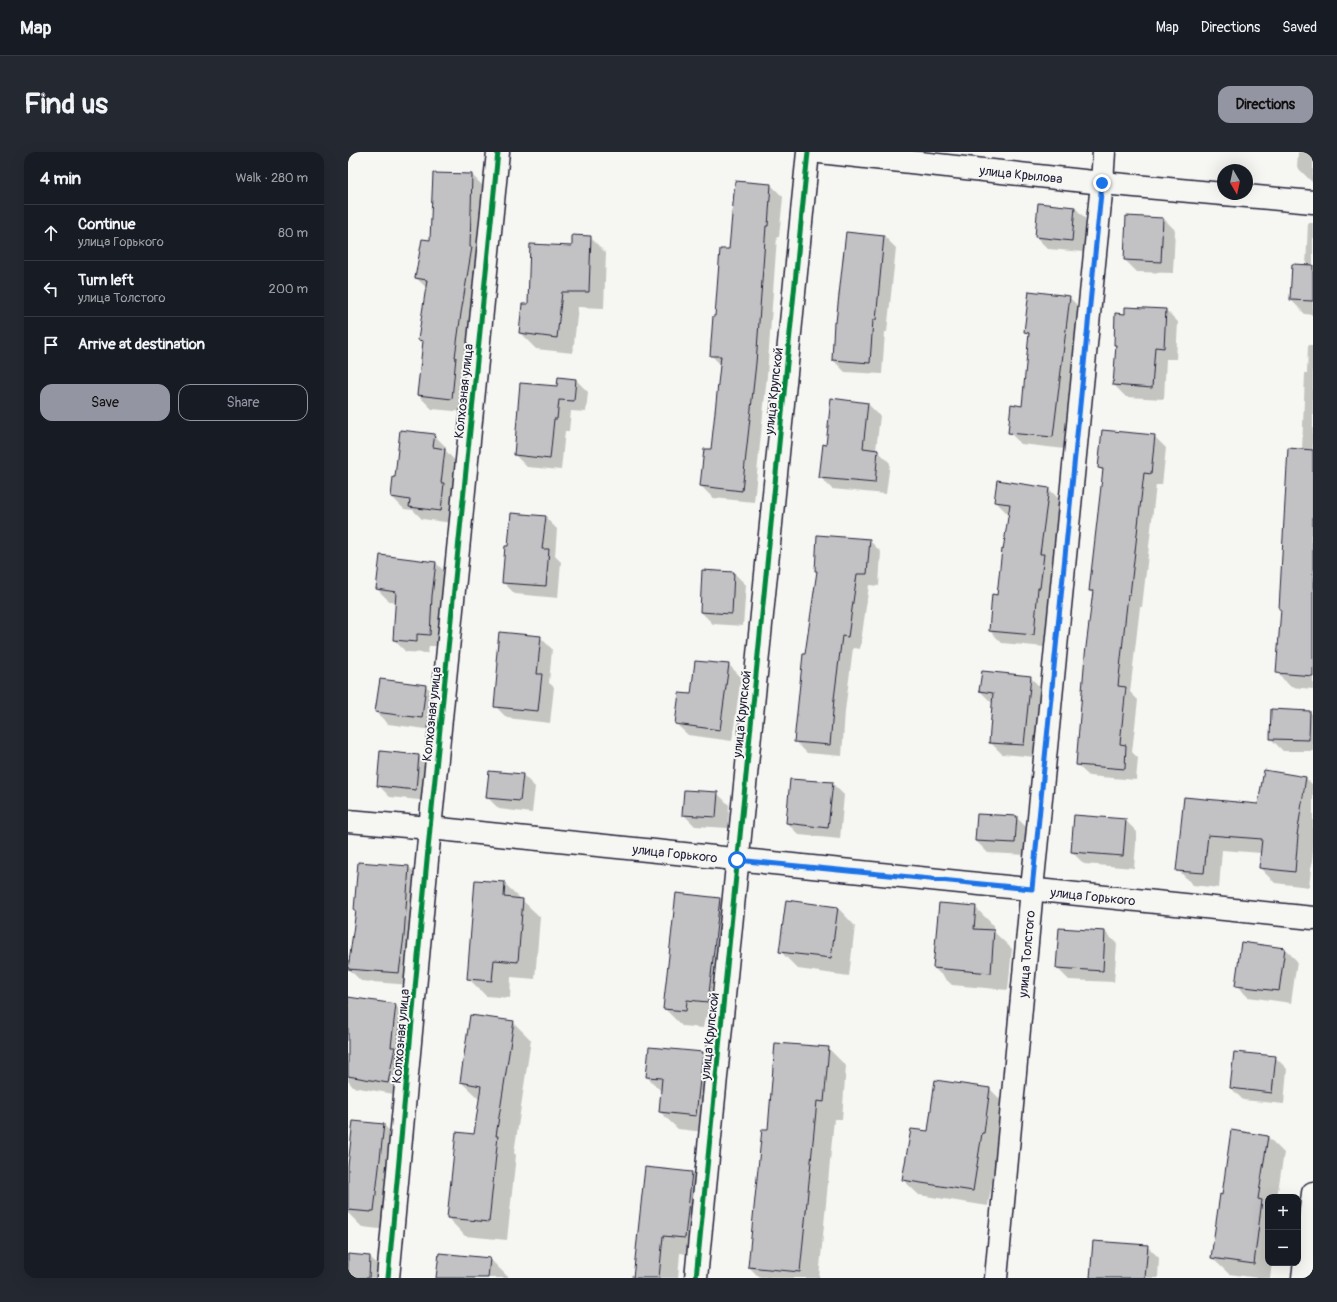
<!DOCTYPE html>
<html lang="en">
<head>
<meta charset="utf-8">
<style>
  body { margin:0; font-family:Pangolin,sans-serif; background:#242831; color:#f1f3f6 }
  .controls { position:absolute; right:12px; bottom:12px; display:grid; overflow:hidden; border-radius:8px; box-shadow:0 4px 16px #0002 }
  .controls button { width:36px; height:36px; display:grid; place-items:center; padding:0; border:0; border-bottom:1px solid #363941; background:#171b24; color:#f1f3f6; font:20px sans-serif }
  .compass { position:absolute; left:869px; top:12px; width:36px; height:36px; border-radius:50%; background:#171b24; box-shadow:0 4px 16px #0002; rotate:171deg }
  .stop { position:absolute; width:12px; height:12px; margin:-9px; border:3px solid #1a73e8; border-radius:50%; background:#fff }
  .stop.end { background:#1a73e8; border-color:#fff; box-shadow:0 1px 4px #0008 }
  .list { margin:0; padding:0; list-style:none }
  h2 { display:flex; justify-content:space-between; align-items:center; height:52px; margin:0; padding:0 16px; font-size:17px }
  h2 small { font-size:13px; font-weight:400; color:#9ea1a6 }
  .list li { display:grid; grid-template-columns:26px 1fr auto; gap:12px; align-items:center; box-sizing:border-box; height:56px; padding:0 16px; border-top:1px solid #363941 }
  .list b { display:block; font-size:15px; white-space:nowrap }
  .list p { margin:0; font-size:13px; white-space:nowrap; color:#9ea1a6 }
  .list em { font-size:13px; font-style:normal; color:#9ea1a6 }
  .actions { display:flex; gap:8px; padding:12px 16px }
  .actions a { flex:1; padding:9px 0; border:1px solid #9495a2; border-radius:12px; text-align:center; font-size:14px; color:#9495a2 }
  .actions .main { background:#9495a2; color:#111 }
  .icon { flex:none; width:22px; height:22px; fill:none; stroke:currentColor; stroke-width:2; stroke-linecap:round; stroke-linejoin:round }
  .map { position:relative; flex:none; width:965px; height:1126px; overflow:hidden; border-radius:12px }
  header { display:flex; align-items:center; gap:24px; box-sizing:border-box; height:56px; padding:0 20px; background:#171b24; border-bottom:1px solid #363941 }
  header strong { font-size:19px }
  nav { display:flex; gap:22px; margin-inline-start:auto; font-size:14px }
  .intro { display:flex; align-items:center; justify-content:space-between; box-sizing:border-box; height:96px; padding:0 24px }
  h1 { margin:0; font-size:28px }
  .button { padding:10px 18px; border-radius:12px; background:#9495a2; color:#111; font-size:14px; font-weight:700 }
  main { display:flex; gap:24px; padding:0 24px }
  aside { flex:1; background:#171b24; border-radius:12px; box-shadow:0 4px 16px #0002 }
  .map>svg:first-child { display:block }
</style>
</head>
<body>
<header>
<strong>Map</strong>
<nav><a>Map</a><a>Directions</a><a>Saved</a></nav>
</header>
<div class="intro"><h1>Find us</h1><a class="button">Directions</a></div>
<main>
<aside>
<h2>4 min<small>Walk · 280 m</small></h2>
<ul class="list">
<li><svg class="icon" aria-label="ahead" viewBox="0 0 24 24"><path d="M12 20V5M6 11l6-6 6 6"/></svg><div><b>Continue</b><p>улица Горького</p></div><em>80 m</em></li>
<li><svg class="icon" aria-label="left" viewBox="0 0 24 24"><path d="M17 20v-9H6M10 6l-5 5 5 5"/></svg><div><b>Turn left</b><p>улица Толстого</p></div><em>200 m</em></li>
<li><svg class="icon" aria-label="arrive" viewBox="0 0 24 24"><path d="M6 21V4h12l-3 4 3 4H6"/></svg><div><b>Arrive at destination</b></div></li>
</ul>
<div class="actions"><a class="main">Save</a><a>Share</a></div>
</aside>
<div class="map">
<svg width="965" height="1126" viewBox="0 0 965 1126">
  <rect width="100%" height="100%" fill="#f6f6f2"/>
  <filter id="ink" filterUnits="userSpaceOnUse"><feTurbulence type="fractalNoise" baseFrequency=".025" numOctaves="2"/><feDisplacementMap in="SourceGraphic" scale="8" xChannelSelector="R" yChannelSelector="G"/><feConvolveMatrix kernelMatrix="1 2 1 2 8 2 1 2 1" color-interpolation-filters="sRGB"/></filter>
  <g filter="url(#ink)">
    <g fill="#0003">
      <polygon points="950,0 965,0 965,31 949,15"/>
      <polygon points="86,22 124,23 138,37 117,260 84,257 70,243 75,192 71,188 79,136 68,126 83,89"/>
      <polygon points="423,33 435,45 431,85 429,85 419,224 406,350 365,346 353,334 364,298 373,213 363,203 368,165"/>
      <polygon points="727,56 739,68 735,100 700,97 688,85"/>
      <polygon points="779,65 815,66 827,78 825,121 789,120 777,108"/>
      <polygon points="960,71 965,71 965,163 957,162 943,148 958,114"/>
      <polygon points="536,84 548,96 539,180 537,180 534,222 497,220 485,208 489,171"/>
      <polygon points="242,85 258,101 256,156 230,155 225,201 188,197 172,181 181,154 224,95"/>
      <polygon points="721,145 733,157 717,297 673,292 661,280 675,255 681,184 677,180"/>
      <polygon points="818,158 830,170 828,207 818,207 816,247 778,245 766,233 768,195 767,193 778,163"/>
      <polygon points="960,193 965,193 965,537 943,535 929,521 934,459 932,457 954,298 957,221 959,221"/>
      <polygon points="228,228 240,240 238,260 223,259 221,279 217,279 213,318 179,315 167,303 210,235"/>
      <polygon points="484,248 520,252 532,264 528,298 530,299 542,311 538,342 484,337 472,325 479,294"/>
      <polygon points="86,283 98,295 98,299 108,310 105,371 74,367 65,358 56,357 44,345 48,326"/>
      <polygon points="806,284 818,296 814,333 808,333 794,455 792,455 782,540 790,548 784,600 790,606 788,628 741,624 729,613 745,442 742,438 756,320 751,316"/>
      <polygon points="701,337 713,349 704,411 708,415 704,447 701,447 697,495 654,491 642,479 650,444 661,362 659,361 647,349"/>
      <polygon points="197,365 209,377 207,404 213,410 210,446 167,442 155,430 161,395"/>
      <polygon points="521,388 533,400 531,434 521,433 512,497 505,496 497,559 494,604 459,601 447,589 470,420 468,418"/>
      <polygon points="88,411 100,423 93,494 81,494 80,501 58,500 46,488 49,450 41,449 29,437"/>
      <polygon points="386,421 398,433 395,474 365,472 353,460"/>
      <polygon points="192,485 204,497 201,531 206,535 202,571 159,566 147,554 151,513 149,510"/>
      <polygon points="381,513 393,525 384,589 340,583 328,572 344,543"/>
      <polygon points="682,525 694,537 688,605 654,602 642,590 644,551 632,539"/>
      <polygon points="78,534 90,546 85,578 40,572 28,560"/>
      <polygon points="962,560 965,563 965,599 935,599 923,587"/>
      <polygon points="71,604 83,616 80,649 42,645 30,633"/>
      <polygon points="175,623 187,635 184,661 151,657 139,645"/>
      <polygon points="958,626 965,633 965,690 964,698 965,700 961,735 927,731 912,716 913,701 874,698 871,736 845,733 830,718 836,646 911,653"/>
      <polygon points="484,631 496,643 492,687 451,683 439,671"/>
      <polygon points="369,641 381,653 380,676 347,674 335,662"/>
      <polygon points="668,665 680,677 679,703 640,701 628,689"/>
      <polygon points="777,668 789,680 786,716 736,712 724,700"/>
      <polygon points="61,715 73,727 62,833 13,829 1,817 9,760 7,758"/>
      <polygon points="156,731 192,765 187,827 163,825 162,846 138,844 120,826"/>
      <polygon points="371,747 389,765 378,867 357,865 355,876 334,874 316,856"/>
      <polygon points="627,755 645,773 645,779 664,797 660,838 604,833 586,816"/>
      <polygon points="490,756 507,774 501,824 450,817 432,799"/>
      <polygon points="711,777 757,780 769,792 766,830 721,828 709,816"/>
      <polygon points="937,797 949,809 943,851 900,845 888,833"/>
      <polygon points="0,846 47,853 59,865 52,943 5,935 0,929"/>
      <polygon points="165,870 183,888 166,1001 168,1003 159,1088 117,1084 100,1066 127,983 132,948 113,930"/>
      <polygon points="480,896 498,914 494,967 486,967 471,1126 412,1126 401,1115 421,978"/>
      <polygon points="354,901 372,919 365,981 330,977 312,960 314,940 299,925"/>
      <polygon points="886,901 927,905 939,917 936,952 895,948 883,936"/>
      <polygon points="588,929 642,937 657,952 640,1054 571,1043 555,1028 581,980"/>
      <polygon points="36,973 53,991 40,1078 14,1075 0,1061 0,1023"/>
      <polygon points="920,985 936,1001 929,1045 920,1045 920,1111 924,1111 922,1126 910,1126 881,1122 864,1106 875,1044"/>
      <polygon points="344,1021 361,1039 354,1104 332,1101 330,1126 283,1126 283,1123 287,1123"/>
      <polygon points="799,1094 811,1106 810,1126 743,1126"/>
      <polygon points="92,1102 142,1107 161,1126 89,1126"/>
      <polygon points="0,1103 22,1105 34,1117 33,1126 0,1126"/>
    </g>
    <g fill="#c2c2c4" stroke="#22223b">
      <polygon points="85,21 124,22 122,95 124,95 113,161 107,205 108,205 104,247 69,243 75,189 70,188 79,128 67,126 74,87 82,88"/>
      <polygon points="387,29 423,32 420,74 418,74 408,211 394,339 352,334 356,297 363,297 373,204 362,204 365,164 367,164 372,97 381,97"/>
      <polygon points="690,51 727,55 724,89 687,85"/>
      <polygon points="778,64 815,66 813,110 776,108"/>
      <polygon points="498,80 536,84 528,168 525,168 522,211 484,208 486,170 488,170"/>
      <polygon points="224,83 243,84 241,140 214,140 209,186 171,181 174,152 180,152 182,92 224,94"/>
      <polygon points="944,112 965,113 965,149 942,148"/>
      <polygon points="681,139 722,144 705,285 660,281 663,252 674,254 681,181 676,180"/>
      <polygon points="777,155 818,157 816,196 807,195 804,236 765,233 768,193 766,193 767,161 777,162"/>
      <polygon points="210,225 228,227 226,249 211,248 209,267 206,267 202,307 166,303 172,231 209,234"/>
      <polygon points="483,246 520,251 515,296 530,298 527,331 471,326 475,292 478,293"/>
      <polygon points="52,278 87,282 85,295 97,297 93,331 96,331 93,359 61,355 62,348 43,345 45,325 47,325"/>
      <polygon points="754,278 807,283 803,322 796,321 782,443 780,443 770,534 778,535 772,592 778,593 777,617 728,613 737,503 745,439 741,439 755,317 750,316"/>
      <polygon points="940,296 965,298 965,524 928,521 933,457 931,457"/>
      <polygon points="649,328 701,336 692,402 696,402 692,436 690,436 686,483 641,479 644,442 649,443 654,397 655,398 662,352 646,350"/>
      <polygon points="163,361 198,364 194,397 201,397 198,434 154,431 157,394 160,394"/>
      <polygon points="469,383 522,387 519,422 509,422 500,485 494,484 486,547 482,593 446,590 455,502 457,502 469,419 467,419"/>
      <polygon points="32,403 88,410 84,444 82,483 69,482 69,490 45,488 48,440 28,437"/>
      <polygon points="354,418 386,420 384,462 352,460"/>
      <polygon points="151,480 193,484 189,522 194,522 190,559 146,555 150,511 148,510"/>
      <polygon points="347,509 381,512 372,578 327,572 331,541 343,542"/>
      <polygon points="634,519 683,524 676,593 641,591 645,541 631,539"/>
      <polygon points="32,527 78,533 74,566 27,560"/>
      <polygon points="923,557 962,559 961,588 922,587"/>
      <polygon points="32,599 71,603 68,638 29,634"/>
      <polygon points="916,618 958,625 949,683 950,683 947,720 911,716 914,687 860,683 856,721 828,719 836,645 910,652"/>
      <polygon points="141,619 175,622 172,649 138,646"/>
      <polygon points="442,627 485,630 480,676 438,671"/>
      <polygon points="336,638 370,640 368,665 334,663"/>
      <polygon points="629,662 669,664 667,691 627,689"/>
      <polygon points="726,663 778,667 775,704 723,700"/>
      <polygon points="10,710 61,714 56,784 51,821 0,817 8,758 6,758"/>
      <polygon points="127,728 157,730 156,745 175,747 170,810 146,808 144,829 119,827"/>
      <polygon points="328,741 372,746 360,850 339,848 338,859 315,857"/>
      <polygon points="438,748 490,755 483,806 431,800"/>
      <polygon points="591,751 628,754 626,777 646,778 643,821 585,816"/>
      <polygon points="711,776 757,779 755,819 708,816"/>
      <polygon points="893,790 937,796 931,839 887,834"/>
      <polygon points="0,845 48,852 43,895 47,895 40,931 0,924"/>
      <polygon points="122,863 166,869 148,984 150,984 141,1070 99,1066 108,980 126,982 133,934 112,930"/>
      <polygon points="427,891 481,895 476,950 469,949 452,1120 400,1115 414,977 420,977"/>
      <polygon points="301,895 355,900 348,964 311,960 314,926 298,925"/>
      <polygon points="886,900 928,904 924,941 882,936"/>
      <polygon points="587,928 642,936 636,981 634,981 625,1039 554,1028 563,977 580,979"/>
      <polygon points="5,969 36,972 26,1059 23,1059 23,1060 0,1058 0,1014"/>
      <polygon points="883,978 920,984 910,1047 914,1048 906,1112 863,1106 872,1042 874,1043"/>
      <polygon points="297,1015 344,1020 337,1086 315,1084 311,1126 285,1126"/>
      <polygon points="745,1089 800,1093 797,1126 742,1126"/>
      <polygon points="91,1101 142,1106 140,1126 88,1126"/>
      <polygon points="0,1102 22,1104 21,1126 0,1126"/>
    </g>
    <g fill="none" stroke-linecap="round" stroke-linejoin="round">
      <defs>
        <g id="minor">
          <polyline points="472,0 754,31 875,42"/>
          <polyline points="876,42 965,50"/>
          <polyline points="0,669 82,676 965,766"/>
          <polyline points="40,1126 82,676 150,0"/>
          <polyline points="348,1126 460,0"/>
          <polyline points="648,1126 684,737 754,31 756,0"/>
          <polyline points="955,1126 965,1041"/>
        </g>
      </defs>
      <use href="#minor" stroke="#22223b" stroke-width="25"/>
      <use href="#minor" stroke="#f6f6f2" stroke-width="22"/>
      <defs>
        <g id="cycleway">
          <polyline points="40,1126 82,676 150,0"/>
          <polyline points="348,1126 460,0"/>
        </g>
      </defs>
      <use href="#cycleway" stroke="#f6f6f2" stroke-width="8"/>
      <use href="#cycleway" stroke="#00873e" stroke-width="5"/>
    </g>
  </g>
  <g fill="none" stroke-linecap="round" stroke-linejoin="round" filter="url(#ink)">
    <polyline stroke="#1a73e8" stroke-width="5" points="389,708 684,737 754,31"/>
  </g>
  <g text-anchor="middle" stroke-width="4" stroke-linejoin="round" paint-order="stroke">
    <g font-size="13" fill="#22223b" stroke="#f6f6f2">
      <text transform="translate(673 22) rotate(6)" y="5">улица Крылова</text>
      <text transform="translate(115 239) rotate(-84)" y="5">Колхозная улица</text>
      <text transform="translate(425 239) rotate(-84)" y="5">улица Крупской</text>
      <text transform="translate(83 562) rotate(-84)" y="5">Колхозная улица</text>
      <text transform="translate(393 562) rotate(-84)" y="5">улица Крупской</text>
      <text transform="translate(327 701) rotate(6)" y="5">улица Горького</text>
      <text transform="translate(745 744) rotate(6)" y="5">улица Горького</text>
      <text transform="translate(678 802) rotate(-85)" y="5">улица Толстого</text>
      <text transform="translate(52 884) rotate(-85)" y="5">Колхозная улица</text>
      <text transform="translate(361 884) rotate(-84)" y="5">улица Крупской</text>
    </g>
  </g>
</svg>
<div class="controls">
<button>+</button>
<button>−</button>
</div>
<svg class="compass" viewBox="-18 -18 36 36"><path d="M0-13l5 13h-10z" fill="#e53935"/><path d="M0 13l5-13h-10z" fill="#9ea1a6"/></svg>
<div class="stop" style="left:389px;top:708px"></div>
<div class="stop end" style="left:754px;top:31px"></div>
</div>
</main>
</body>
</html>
